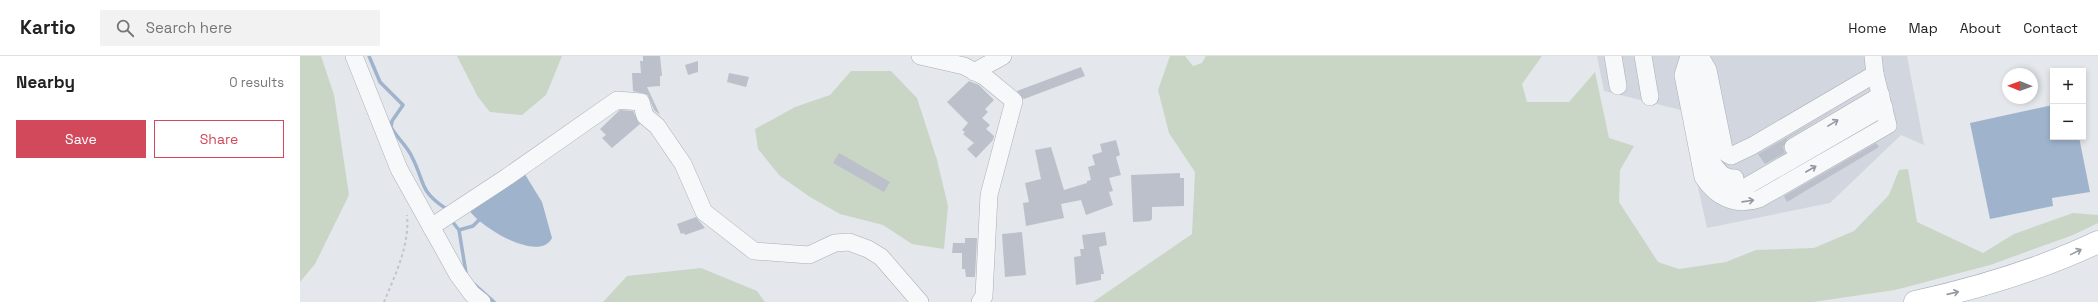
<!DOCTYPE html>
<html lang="en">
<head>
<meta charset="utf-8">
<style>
  body { margin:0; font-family:"Space Grotesk",sans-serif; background:#f2f2f2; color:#222 }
  .controls { position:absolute; right:12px; top:12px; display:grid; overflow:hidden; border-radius:0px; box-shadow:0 2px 6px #0003 }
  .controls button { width:36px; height:36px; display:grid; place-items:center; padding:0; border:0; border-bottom:1px solid #e0e0e0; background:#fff; color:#222; font:20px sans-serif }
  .compass { position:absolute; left:1702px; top:12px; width:36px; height:36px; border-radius:50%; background:#fff; box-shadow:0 2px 6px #0003; rotate:271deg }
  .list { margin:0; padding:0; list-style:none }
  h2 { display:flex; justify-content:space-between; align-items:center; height:52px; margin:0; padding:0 16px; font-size:17px }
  h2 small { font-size:13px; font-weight:400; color:#767676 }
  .actions { display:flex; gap:8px; padding:12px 16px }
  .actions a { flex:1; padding:9px 0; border:1px solid #d1495b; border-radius:0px; text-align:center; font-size:14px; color:#d1495b }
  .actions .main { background:#d1495b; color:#fff }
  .icon { flex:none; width:22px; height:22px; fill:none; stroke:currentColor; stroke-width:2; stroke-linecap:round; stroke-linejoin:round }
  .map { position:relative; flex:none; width:1798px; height:246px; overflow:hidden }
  header { display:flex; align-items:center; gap:24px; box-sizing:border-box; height:56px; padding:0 20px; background:#fff; border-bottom:1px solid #e0e0e0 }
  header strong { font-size:19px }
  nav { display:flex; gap:22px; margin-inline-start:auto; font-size:14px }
  .search { width:280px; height:36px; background:#f2f2f2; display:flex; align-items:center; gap:10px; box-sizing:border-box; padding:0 14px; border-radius:0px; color:#767676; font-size:15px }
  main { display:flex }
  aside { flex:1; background:#fff }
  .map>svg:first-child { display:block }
</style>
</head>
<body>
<header>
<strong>Kartio</strong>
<div class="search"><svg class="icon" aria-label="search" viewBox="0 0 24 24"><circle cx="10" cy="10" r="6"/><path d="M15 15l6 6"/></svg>Search here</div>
<nav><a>Home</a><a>Map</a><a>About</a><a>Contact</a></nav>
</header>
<main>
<aside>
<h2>Nearby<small>0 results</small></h2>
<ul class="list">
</ul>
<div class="actions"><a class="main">Save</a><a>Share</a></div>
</aside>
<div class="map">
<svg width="1798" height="246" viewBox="0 0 1798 246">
  <rect width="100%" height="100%" fill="#e4e7ec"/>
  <polygon fill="#d2d6de" points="1297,0 1607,0 1624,89 1601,79 1530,147 1407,172 1381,54 1304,35"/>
  <g fill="#c9d6c5">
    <polygon points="0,0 21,0 34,39 49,139 15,208 0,226"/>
    <polygon points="157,0 262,0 246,39 222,59 190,56 178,41"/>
    <polygon points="870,0 885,0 893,10 902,7 906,0 1242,0 1222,28 1227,46 1269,46 1295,16 1309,82 1334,90 1320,114 1319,146 1358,206 1379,213 1426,206 1456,194 1514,192 1554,175 1589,139 1599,114 1608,113 1617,166 1683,197 1714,178 1773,157 1798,159 1798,167 1773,179 1690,209 1595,234 1513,246 793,246 892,178 895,116 869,77 858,34"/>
    <polygon points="551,15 591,15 617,42 637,104 648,150 644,193 612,188 583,169 540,158 510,141 480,120 458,93 455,73 495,51 530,39"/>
    <polygon points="401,212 457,235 465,246 303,246 327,220"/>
  </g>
  <g fill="#9fb4cc">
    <polygon points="1753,49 1753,81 1779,81 1790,136 1752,142 1753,150 1690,163 1670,67"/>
    <path d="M223,115L242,146L252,182C239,208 179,170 169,154Z"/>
  </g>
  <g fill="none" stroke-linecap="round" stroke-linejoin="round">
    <g stroke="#9fb4cc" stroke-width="3.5">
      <path d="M69,0L80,26L103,49L92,65L91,71C97,82 107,90 112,101C125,126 119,135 145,152"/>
      <polyline points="151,164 159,174 166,217"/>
      <polyline points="159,174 173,170 181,162"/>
      <polyline points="174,228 194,246"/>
    </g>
  </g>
  <g fill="#bbc0ca">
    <polygon points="343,0 360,0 362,20 360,20 360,30 347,31 360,59 354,54 348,39 333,35 332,17 341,17 340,5 343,5"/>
    <polygon points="398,5 398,16 388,19 385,9"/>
    <polygon points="781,11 785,20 724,43 717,35"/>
    <polygon points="429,17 449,21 446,31 427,26"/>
    <polygon points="669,25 679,29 694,44 685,53 688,56 682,62 690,69 686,73 694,80 693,84 676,102 667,93 674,87 663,78 665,76 662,74 668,67 647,46"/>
    <polygon points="1551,44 1488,82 1483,91 1485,97 1465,108 1458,98"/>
    <polygon points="320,54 333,55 340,68 312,92 302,82 306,79 300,73"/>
    <polygon points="816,84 820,99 816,101 821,119 809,122 813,135 809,136 813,149 786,159 781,144 761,148 764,162 726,170 723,147 729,146 725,127 741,123 735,94 751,91 764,134 787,127 787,125 791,124 788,111 795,109 792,99 802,96 800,88"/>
    <polygon points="1576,87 1579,91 1487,146 1484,140"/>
    <polygon points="539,97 590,126 584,136 533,107"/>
    <polygon points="880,117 880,122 884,122 884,150 852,151 852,163 850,165 833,166 831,119"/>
    <polygon points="396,161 405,172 385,179 384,177 381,178 377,168"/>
    <polygon points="722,176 726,219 705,221 702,178"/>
    <polygon points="805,176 807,189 799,191 804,218 801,218 801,224 776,229 774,201 781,200 780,193 784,193 782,179"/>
    <polygon points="665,182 677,182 675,221 666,221 665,213 662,213 662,197 652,197 653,187 665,187"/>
  </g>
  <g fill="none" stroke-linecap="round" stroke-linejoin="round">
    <defs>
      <g id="minor">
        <polyline points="54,0 99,113 158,219 172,238 182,246"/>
        <polyline points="620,0 664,10 685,21 714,45 689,139 684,240 680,246"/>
        <polyline points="1313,0 1318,30"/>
        <polyline points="1343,0 1350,41"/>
        <path d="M1389,0L1383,19L1403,121C1416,141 1435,151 1459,143L1588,69L1575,18"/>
        <path d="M1394,0L1396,18L1413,108C1419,116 1424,123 1435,122"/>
        <polyline points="1400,0 1408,14 1424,93 1427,98 1431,100 1452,90 1575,18 1573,0"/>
        <polyline points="674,16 703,0"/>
        <polyline points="1493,91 1581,39"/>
        <path d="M1415,124C1423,132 1431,134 1442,133L1584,51"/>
        <polyline points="131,171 207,121 317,44 341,46 345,60 357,70 383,108 404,156 454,195 509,199 535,187 549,186 568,193 581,201 620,246"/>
      </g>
      <path id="major" d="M1615,246C1678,232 1739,214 1798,186"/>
    </defs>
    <use href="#minor" stroke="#a9aeb7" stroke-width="18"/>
    <use href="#major" stroke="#a3abb8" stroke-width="23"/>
    <path stroke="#c2c5cb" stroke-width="2" stroke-dasharray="3 3" stroke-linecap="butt" d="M84,246C95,219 110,189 107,159"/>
    <use href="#minor" stroke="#f7f8fa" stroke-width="17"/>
    <use href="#major" stroke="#fff" stroke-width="22"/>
  </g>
  <defs><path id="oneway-shaft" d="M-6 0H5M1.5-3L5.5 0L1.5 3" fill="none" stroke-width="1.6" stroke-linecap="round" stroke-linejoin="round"/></defs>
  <g stroke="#9196a0">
    <use href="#oneway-shaft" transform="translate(1533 67) rotate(-31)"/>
    <use href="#oneway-shaft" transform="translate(1511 113) rotate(-30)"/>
    <use href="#oneway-shaft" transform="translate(1448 145) rotate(-8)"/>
  </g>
  <g stroke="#959aa2">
    <use href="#oneway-shaft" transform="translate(1776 196) rotate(-26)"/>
    <use href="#oneway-shaft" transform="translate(1653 237) rotate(-13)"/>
  </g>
</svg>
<div class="controls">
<button>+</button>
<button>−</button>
</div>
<svg class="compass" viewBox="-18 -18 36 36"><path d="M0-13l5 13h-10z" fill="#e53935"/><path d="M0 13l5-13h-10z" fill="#767676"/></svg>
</div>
</main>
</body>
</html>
